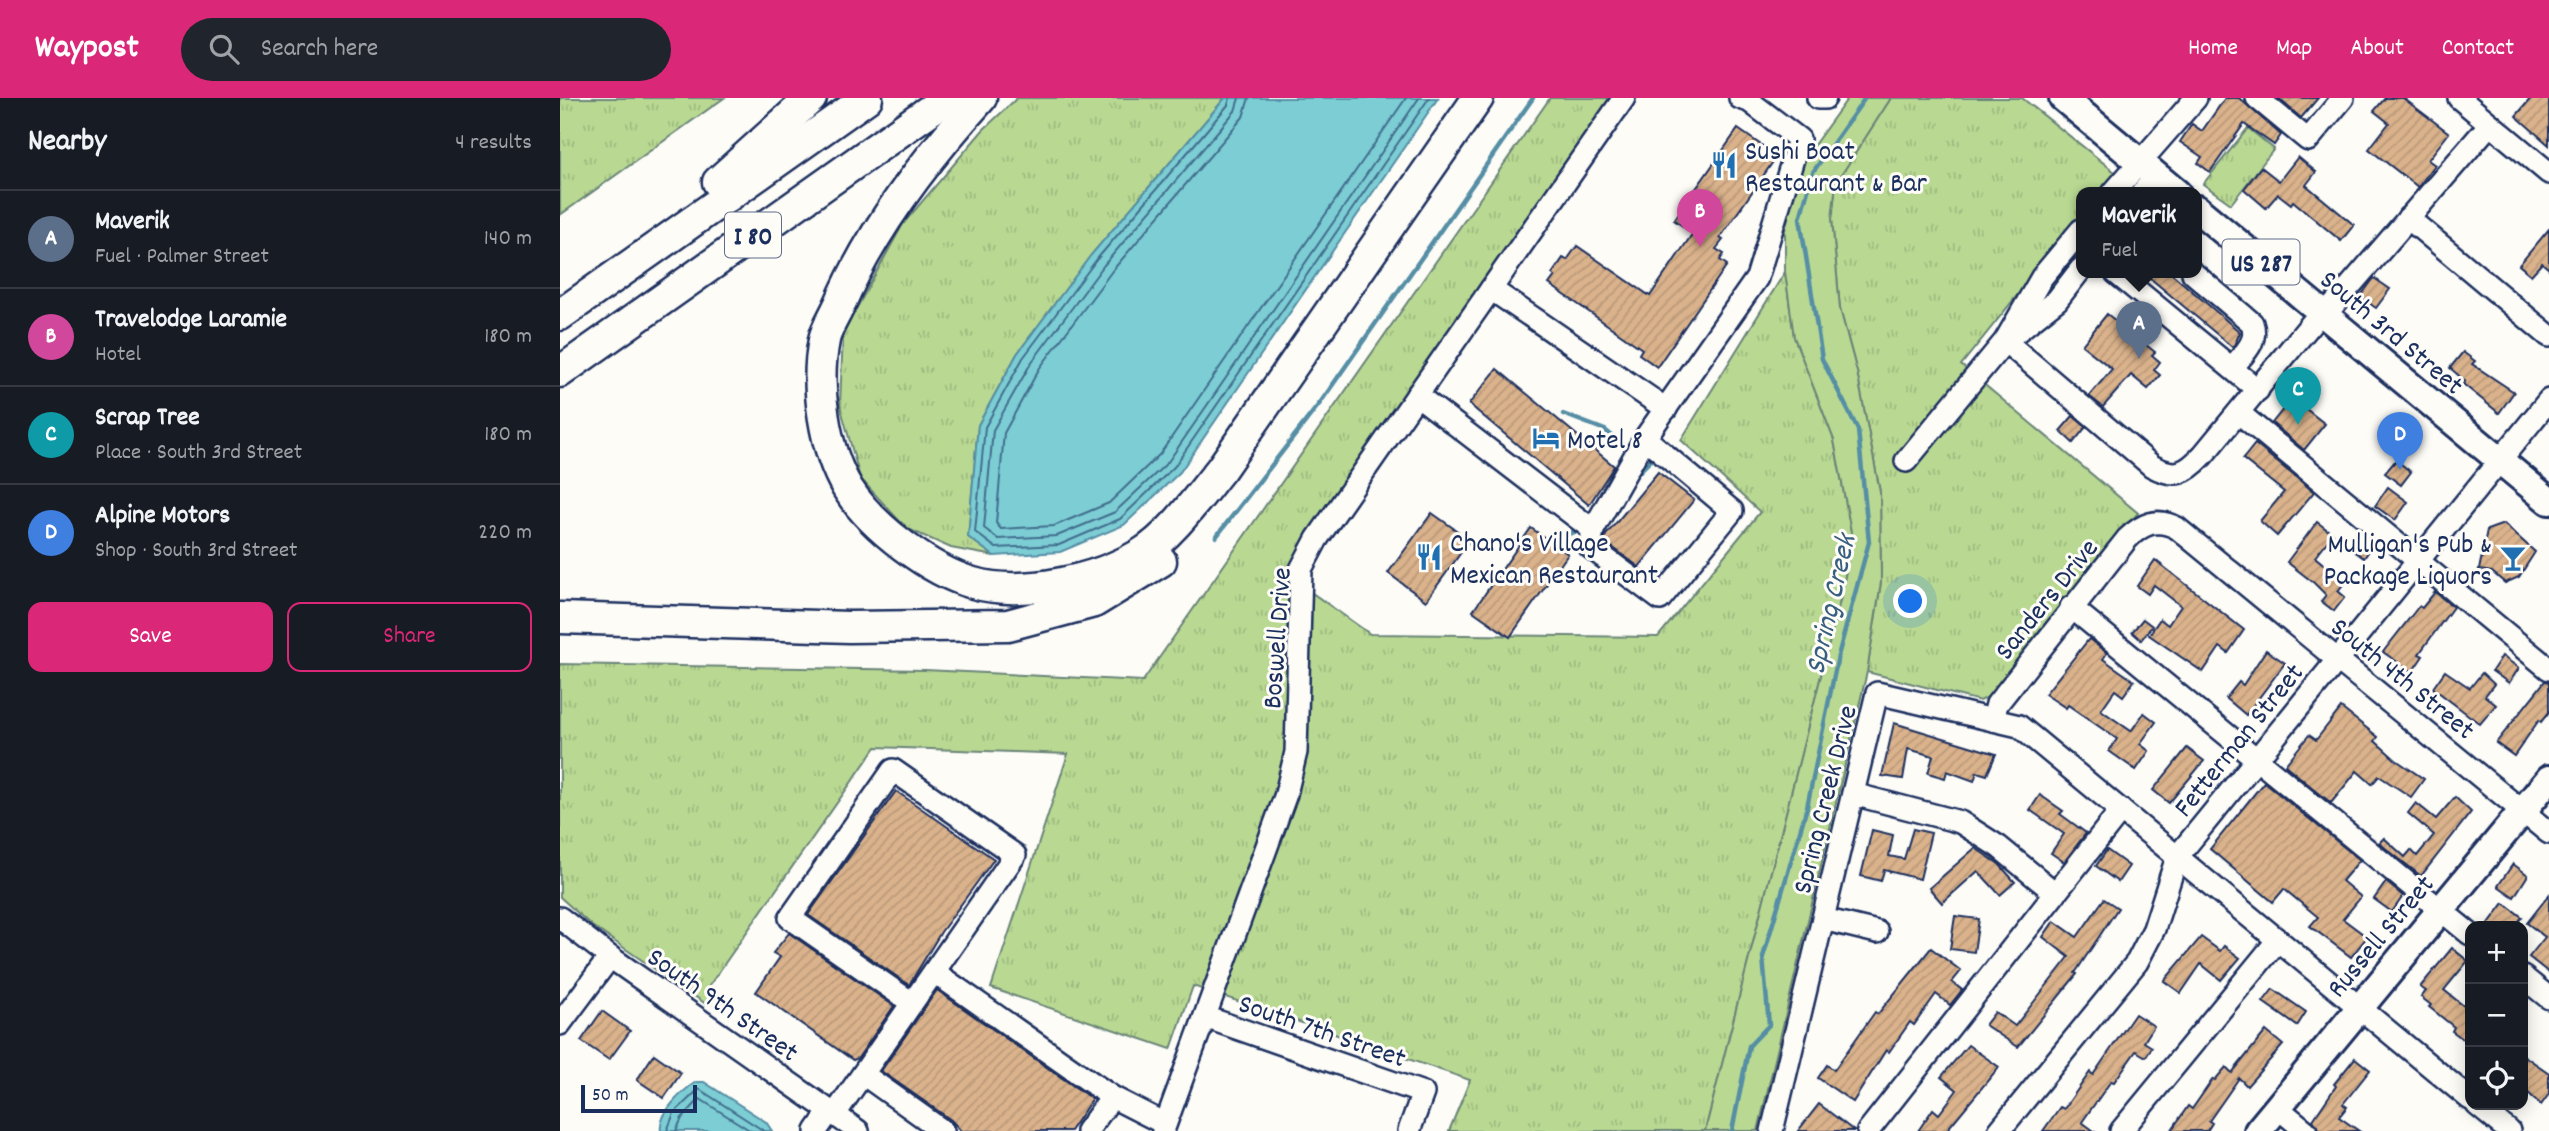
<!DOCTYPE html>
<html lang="en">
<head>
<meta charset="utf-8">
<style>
  body { margin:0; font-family:Dekko,sans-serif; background:#20242c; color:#f1f3f6 }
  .controls { position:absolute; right:21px; bottom:21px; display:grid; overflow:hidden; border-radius:14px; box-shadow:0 4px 18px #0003 }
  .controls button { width:63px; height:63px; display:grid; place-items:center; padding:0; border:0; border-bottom:2px solid #363941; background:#171b24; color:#f1f3f6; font:35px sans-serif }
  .scale { position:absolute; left:21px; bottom:18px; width:116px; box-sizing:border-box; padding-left:7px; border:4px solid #1b2f5e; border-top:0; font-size:19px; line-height:24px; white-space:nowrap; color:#1b2f5e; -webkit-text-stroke:5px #fdfcf7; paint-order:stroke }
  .you { position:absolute; left:1351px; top:504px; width:24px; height:24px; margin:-18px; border:5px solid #fff; border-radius:50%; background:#1a73e8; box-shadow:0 0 0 10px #1a73e833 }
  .badge { display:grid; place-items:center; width:46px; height:46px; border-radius:50%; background:#db2777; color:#fff; font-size:23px; font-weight:700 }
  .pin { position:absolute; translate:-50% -58px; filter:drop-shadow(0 2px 4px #0008) }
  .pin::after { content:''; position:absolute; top:37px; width:24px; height:21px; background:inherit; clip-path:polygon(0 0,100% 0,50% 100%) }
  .popup { position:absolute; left:1516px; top:89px; width:126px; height:91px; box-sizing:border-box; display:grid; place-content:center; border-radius:14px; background:#171b24; filter:drop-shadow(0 2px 5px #0005); font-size:23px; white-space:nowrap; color:#9ea1a6 }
  .popup b { font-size:26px; color:#f1f3f6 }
  .popup::after { content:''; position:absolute; left:50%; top:100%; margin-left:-14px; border:14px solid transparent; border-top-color:#171b24 }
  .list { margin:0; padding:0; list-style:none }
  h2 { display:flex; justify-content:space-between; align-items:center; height:91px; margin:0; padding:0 28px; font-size:30px }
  h2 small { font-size:23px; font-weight:400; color:#9ea1a6 }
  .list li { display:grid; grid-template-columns:46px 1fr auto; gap:21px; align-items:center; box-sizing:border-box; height:98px; padding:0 28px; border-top:2px solid #363941 }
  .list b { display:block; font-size:26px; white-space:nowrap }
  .list p { margin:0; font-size:23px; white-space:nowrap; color:#9ea1a6 }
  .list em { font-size:23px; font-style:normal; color:#9ea1a6 }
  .actions { display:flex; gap:14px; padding:21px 28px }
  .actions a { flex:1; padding:16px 0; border:2px solid #db2777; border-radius:14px; text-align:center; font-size:24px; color:#db2777 }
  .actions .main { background:#db2777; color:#fff }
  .icon { flex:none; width:38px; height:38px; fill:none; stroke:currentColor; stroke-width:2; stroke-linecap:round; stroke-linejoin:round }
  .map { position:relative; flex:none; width:1989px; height:1033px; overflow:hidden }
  header { display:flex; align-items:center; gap:42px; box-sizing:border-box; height:98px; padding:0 35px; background:#db2777; color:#fff }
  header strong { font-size:33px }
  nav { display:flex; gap:38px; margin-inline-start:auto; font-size:24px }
  .search { width:490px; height:63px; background:#20242c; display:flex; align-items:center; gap:18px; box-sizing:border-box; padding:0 24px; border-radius:38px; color:#9ea1a6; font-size:26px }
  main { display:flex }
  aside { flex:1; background:#171b24 }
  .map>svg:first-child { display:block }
</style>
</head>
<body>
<header>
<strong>Waypost</strong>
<div class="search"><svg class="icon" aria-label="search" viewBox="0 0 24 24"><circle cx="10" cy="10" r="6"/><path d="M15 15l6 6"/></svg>Search here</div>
<nav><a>Home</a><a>Map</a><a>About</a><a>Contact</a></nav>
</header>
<main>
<aside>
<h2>Nearby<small>4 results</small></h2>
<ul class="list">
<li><span class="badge" style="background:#5c6f8a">A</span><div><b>Maverik</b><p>Fuel · Palmer Street</p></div><em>140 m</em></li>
<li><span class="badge" style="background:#d1479c">B</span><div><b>Travelodge Laramie</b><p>Hotel</p></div><em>180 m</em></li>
<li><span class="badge" style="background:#0f9aa8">C</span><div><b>Scrap Tree</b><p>Place · South 3rd Street</p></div><em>180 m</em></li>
<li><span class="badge" style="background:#3f7fe0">D</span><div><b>Alpine Motors</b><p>Shop · South 3rd Street</p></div><em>220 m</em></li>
</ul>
<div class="actions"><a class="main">Save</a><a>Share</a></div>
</aside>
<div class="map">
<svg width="1989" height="1033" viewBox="0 0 1989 1033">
  <defs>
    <pattern id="grass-tufts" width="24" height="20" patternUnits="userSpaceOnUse" patternTransform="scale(1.75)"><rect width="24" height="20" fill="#b9d992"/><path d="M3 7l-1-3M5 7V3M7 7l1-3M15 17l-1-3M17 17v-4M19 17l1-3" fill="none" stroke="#9ebb80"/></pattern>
    <pattern id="building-hatch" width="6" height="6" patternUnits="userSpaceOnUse" patternTransform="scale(1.75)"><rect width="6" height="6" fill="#dab28b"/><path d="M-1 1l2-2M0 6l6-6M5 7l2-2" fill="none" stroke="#ba997a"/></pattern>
  </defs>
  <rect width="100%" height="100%" fill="#fdfcf7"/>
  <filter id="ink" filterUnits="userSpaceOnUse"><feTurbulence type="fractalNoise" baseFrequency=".0143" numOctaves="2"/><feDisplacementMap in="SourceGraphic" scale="14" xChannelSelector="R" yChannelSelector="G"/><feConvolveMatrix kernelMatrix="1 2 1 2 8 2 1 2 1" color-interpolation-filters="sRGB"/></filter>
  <g filter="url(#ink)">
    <g fill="url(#grass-tufts)" stroke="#6a8478" stroke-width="2">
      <polygon points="0,0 164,0 0,117"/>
      <polygon points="457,0 665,0 531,157 457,256 418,327 408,439 434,458 391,450 346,430 300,380 280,307 283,235 343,126 423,32"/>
      <polygon points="990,0 1064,0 757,441 741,487 810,536 1098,539 1200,414 1121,342 1225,174 1234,239 1274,342 1292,439 1282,495 1145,1033 889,1033 910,982 633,888 611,951 431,890 508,656 316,649 149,888 150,898 146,906 32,828 0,799 0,566 365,572 583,583"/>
      <path d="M1331,0H1462L1556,75L1540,95H1521V118L1401,267L1578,415C1551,448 1523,479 1497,512C1477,539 1450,590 1420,603L1307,574L1321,484L1320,394L1297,274L1280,211L1272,121L1276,85Z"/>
      <polygon points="1688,30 1714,51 1671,106 1643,86"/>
    </g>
    <polygon fill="#b9d992" stroke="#6a8478" stroke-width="2" points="1288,0 1331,0 1276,85 1272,121 1280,211 1297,274 1320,394 1321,484 1307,574 1198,1033 1145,1033 1282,495 1292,439 1274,342 1234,239 1225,174 1225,132 1241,65"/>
    <g fill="#7ccdd4" stroke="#558ea5" stroke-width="2">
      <polygon points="665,0 878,0 620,374 564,427 500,454 434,458 408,439 418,327 457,256 531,157"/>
      <path d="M136,984H144L206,1024L212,1033H101C98,1016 122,993 136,984Z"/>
    </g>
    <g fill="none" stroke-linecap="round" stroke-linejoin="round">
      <g stroke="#426e8d" stroke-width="2">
        <polyline points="670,0 668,7 537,161 463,260 425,329 415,434 436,450 499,447 560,421 614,369 869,0"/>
        <polyline points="679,0 675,13 544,167 471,265 433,332 424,430 438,441 497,438 555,414 608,364 859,0"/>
        <polyline points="689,0 683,19 552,173 479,271 444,335 436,425 441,431 494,428 549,405 600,356 846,0"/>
        <polyline points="107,1033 114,1015 139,991 204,1033"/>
        <polyline points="116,1033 122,1020 140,1001 191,1033"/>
      </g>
      <g stroke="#558ea5" stroke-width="4.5">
        <polyline points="1003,316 1045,332 1071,354"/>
        <polyline points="1072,381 1095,358"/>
        <polyline points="656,439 760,305 973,0"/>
        <polyline points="988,442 1021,432"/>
        <polyline points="1172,1033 1189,948 1209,927 1203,859 1247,709 1278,558 1309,444 1298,332 1262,261 1240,120 1253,74 1305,0"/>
      </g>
    </g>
    <g fill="url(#building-hatch)" stroke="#1b2f5e" stroke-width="2">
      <polygon points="1665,0 1679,0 1721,37 1714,47 1684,26 1650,74 1638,65 1642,59 1620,44 1632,26 1642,33"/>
      <polygon points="1718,0 1758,0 1741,20"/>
      <polygon points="1825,0 1843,0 1889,35 1868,62 1875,67 1858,89 1809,51 1829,25 1814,13"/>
      <polygon points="1971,0 1989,0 1989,47 1956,18"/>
      <polygon points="1178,31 1217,58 1160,140 1163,142 1156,151 1164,156 1160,162 1167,167 1097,269 1079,256 1082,251 989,186 995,178 992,176 1003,160 1007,162 1017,148 1090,198 1133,135 1114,122"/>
      <polygon points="1738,59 1756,74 1746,87 1794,127 1781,143 1733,103 1731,106 1718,96 1706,110 1684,91 1701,69 1719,83"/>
      <polygon points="1989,131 1989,171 1982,165 1971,177 1959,167"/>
      <polygon points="1584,175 1611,175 1680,234 1675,246 1672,249"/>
      <polygon points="1814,180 1830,191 1816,210 1800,199"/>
      <polygon points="1547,216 1595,254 1592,257 1600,264 1594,272 1600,277 1588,291 1571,277 1543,309 1529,298 1552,271 1522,247"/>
      <polygon points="1903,254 1915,263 1912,266 1954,294 1939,315 1903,286 1905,283 1890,270"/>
      <polygon points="937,271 1054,368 1029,407 909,306"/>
      <polygon points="1732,300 1765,326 1744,352 1712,325"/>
      <polygon points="1513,318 1526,329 1513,345 1500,333"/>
      <polygon points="1695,346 1754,394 1717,438 1700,423 1724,394 1683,361"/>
      <polygon points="1836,362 1851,374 1841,387 1825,375"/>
      <polygon points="1098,374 1134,402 1079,469 1044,443 1046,437"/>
      <polygon points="1828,389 1848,404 1835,422 1815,408"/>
      <polygon points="872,415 910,442 866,503 828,475"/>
      <polygon points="1757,424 1773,436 1755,459 1785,484 1778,493 1785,499 1774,513 1761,503 1766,497 1754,485 1727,464"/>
      <polygon points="1944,426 1975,454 1959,479 1945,485 1932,474 1919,472 1927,432"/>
      <polygon points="971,430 1008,456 950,539 913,513"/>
      <polygon points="1799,431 1815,444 1804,460 1787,448"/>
      <polygon points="1595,462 1684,532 1668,555 1660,549 1643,574 1589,537 1600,521 1608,527 1621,508 1594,487 1588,496 1577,488"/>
      <polygon points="1875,494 1893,509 1859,556 1863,558 1852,574 1823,554 1859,508 1862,510"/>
      <polygon points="1583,521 1592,528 1581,542 1572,534"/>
      <polygon points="1529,541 1547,555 1543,561 1574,583 1563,598 1555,592 1541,612 1571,633 1584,615 1596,624 1580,646 1589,653 1576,672 1549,653 1557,641 1508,607 1506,610 1485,596"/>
      <polygon points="1706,552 1725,565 1686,617 1666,600 1679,584 1683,587"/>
      <polygon points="1942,558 1959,570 1949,585 1932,573"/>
      <polygon points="1885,573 1910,590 1922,575 1934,586 1925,598 1936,607 1920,626 1873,590"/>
      <polygon points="1985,583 1989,584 1989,614 1981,624 1979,622 1954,658 1936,645"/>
      <polygon points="1781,610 1818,639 1815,643 1836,662 1864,681 1851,699 1819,678 1812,686 1797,673 1771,705 1725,667 1749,637 1756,642"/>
      <polygon points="1334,625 1436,656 1427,677 1417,674 1414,683 1387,673 1385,680 1368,675 1373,658 1348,651 1343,681 1322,678"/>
      <polygon points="1627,650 1644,663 1609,705 1593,692"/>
      <polygon points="1704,684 1800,762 1782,783 1801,799 1783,821 1807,839 1791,859 1750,828 1758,819 1724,791 1713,804 1650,751"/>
      <polygon points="336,693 434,761 381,834 349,887 248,817"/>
      <polygon points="1480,697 1503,713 1500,716 1526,735 1504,764 1491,755 1504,736 1470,712"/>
      <polygon points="1895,699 1911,714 1861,778 1819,745 1824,740 1845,759 1851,752 1857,758 1874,737 1848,715 1856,705 1876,721"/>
      <polygon points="1353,731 1371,735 1360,781 1324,772 1321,783 1301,778 1312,732 1333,737 1329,758 1344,761"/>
      <polygon points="1415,750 1439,766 1455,784 1440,797 1418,773 1382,805 1369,790"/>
      <polygon points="1547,752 1569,768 1558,784 1536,768"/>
      <polygon points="1953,766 1968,777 1954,799 1938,788"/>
      <polygon points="1826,784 1843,798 1832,814 1814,801"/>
      <polygon points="1989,797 1989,875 1969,859 1985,839 1967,825"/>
      <polygon points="1544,801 1558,810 1515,875 1517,876 1458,949 1425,927 1435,914 1455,928 1509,859 1483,839 1494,823 1517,839"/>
      <polygon points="1944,805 1962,819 1955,828 1927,828"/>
      <polygon points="1395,818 1419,821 1414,854 1390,851"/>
      <polygon points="229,835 334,908 298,960 293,962 196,894 220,859 213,855"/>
      <polygon points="1641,839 1660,853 1664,848 1680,860 1661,882 1641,866 1621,895 1604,883"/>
      <polygon points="1371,850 1401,873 1392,884 1402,892 1390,907 1376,896 1354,927 1350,924 1329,954 1326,952 1293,1004 1258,980 1267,967 1274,972 1315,914 1318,916"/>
      <polygon points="1892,850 1908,863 1884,892 1910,913 1910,946 1892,933 1894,929 1869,909 1871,907 1861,899 1866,893 1860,889"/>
      <polygon points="1713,891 1746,914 1737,928 1703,904"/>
      <polygon points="377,892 532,1001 510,1033 401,1033 391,1022 321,973"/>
      <polygon points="42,913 70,933 49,962 21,943"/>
      <polygon points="1575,916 1594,928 1584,944 1592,949 1586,959 1576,953 1554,984 1551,983 1522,1024 1534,1033 1483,1033 1500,1009 1504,1011 1530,974 1533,977"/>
      <polygon points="1706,933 1723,947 1687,988 1679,980 1649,1023 1652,1025 1647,1033 1611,1033 1628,1008 1632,1011 1653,981 1655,982 1666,969 1672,975"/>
      <polygon points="1408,947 1439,969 1386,1033 1358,1033 1373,1011 1379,1016 1397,992 1381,979"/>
      <polygon points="94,956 121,975 104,1000 77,982"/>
      <polygon points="1963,957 1989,975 1989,996 1981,1007 1963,990"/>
      <polygon points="1795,960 1810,972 1783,1006 1787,1009 1779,1019 1799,1033 1761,1033 1753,1022 1776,988 1774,986"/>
      <polygon points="1259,1006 1294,1033 1238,1033"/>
    </g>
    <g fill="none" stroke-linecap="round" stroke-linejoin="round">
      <defs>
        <g id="minor">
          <polyline points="1258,0 1265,0"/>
          <polyline points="1697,0 1748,42 1783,0"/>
          <polyline points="1899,0 1989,75"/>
          <polyline points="1553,95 1636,0"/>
          <polyline points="1582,95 1596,77"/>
          <polyline points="1848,120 1989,238"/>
          <polyline points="1556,175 1698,292"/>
          <path d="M1633,175L1692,225C1699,244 1683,256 1672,270"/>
          <polyline points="931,191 1106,311"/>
          <polyline points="1765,217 1930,26"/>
          <polyline points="1455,235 1497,202 1521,171"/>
          <path d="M1445,243L1592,368C1616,381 1626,375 1643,357L1761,214"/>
          <polyline points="857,297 1033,432"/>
          <polyline points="1679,315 1989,571"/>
          <polyline points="1085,340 1172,413 1100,501 1030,449 1033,432 1085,340 1197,180 1239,41 1189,3 1180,0"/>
          <polyline points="1346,363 1445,243 1482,179 1521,132"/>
          <polyline points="1511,509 1910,836"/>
          <path d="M1433,622L1437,606L1567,441C1582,426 1597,419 1617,430L1989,735"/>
          <polyline points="1293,696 1400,724 1439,749 1495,795"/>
          <polyline points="0,820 50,859 298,1033"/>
          <polyline points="1263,821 1317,834"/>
          <polyline points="374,874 552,999"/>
          <polyline points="1963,879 1989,900"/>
          <polyline points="645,919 863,995 849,1033"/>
          <polyline points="0,926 50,859"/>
          <polyline points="303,976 383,1033"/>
          <polyline points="1917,1007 1949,1033"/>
          <polyline points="1718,1010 1746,1033"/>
          <polyline points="275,1016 455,757 333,672 230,820 352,905"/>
          <polyline points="256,1033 270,1013"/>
          <polyline points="527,1033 552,999 605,1026"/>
          <polyline points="603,1033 726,696 736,654 741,471 757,441 1064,0"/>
          <polyline points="1212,1033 1317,595 1459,628 1910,1001"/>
          <polyline points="1308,1033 1561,712"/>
          <polyline points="1439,1033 1577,864 1594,831 1617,759 1989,302"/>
          <polyline points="1561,1033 1718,842"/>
        </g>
        <g id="major">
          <polyline points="1503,0 1617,95"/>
          <polyline points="1637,111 1989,403"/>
          <polyline points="1698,1033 1989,681"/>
        </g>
        <g id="highway">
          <path d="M421,0C365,62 312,131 279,208C274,219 266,231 264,242C255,288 264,351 288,391C312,429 370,473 413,485C464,499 537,482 581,456C611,438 639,398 661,371L918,0"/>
          <polyline points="158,84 251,0"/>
          <polyline points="0,217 307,0"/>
          <polyline points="0,274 387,0"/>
          <polyline points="0,520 289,529 448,527 534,504 601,463"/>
        </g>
      </defs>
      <use href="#minor" stroke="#1b2f5e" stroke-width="26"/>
      <use href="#major" stroke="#1b2f5e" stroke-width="32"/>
      <use href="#highway" stroke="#1b2f5e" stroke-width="35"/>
      <use href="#minor" stroke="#fdfcf7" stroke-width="21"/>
      <use href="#major" stroke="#fdfcf7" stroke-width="26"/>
      <use href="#highway" stroke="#fdfcf7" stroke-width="30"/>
    </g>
  </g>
  <defs>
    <symbol id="restaurant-bare" viewBox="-9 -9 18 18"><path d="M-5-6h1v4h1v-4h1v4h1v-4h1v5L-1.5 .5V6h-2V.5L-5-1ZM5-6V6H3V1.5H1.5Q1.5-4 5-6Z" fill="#1f6fb2" stroke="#fdfcf7" stroke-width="2.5" paint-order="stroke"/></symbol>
    <symbol id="hotel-bare" viewBox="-9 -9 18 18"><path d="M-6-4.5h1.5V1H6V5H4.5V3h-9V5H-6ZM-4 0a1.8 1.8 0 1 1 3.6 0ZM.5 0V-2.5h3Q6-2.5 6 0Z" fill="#1f6fb2" stroke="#fdfcf7" stroke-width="2.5" paint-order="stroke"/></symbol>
    <symbol id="bar-bare" viewBox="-9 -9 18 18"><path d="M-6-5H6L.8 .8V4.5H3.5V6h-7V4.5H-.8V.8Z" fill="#1f6fb2" stroke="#fdfcf7" stroke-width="2.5" paint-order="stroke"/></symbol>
  </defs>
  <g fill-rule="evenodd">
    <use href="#restaurant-bare" x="1145" y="48" width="38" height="38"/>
    <use href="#hotel-bare" x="967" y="321" width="38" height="38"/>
    <use href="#restaurant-bare" x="850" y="440" width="38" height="38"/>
    <use href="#bar-bare" x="1934" y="441" width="38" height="38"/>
  </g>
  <g text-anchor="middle" stroke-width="6" stroke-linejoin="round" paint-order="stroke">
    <g fill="#fdfcf7" stroke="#5f6c8c" stroke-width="2">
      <rect x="165" y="114.5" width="56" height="45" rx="5"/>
      <rect x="1662.5" y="141.5" width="77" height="45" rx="5"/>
    </g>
    <g font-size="26" font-weight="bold" fill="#1b2f5e">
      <text x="193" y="146">I 80</text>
      <text x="1701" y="173">US 287</text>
    </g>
    <g font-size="28" fill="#1b2f5e" stroke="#fdfcf7" text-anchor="start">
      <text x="1185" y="61">Sushi Boat<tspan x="1185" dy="32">Restaurant &amp; Bar</tspan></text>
      <text x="1007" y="350">Motel 8</text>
      <text x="890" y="453">Chano's Village<tspan x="890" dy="32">Mexican Restaurant</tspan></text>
      <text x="1932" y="454" text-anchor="end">Mulligan's Pub &amp;<tspan x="1932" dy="32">Package Liquors</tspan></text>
    </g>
    <g font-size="28" fill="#1b2f5e" stroke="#fdfcf7">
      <text transform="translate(1833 233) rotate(40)" y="10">South 3rd Street</text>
      <text transform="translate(1485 500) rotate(-51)" y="10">Sanders Drive</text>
      <text transform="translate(715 540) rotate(-86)" y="10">Boswell Drive</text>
      <text transform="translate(1844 579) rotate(39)" y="10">South 4th Street</text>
      <text transform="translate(1677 641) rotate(-51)" y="10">Fetterman Street</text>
      <text transform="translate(1263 701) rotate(-76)" y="10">Spring Creek Drive</text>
      <text transform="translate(1819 837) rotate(-50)" y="10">Russell Street</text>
      <text transform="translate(164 905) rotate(35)" y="10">South 9th Street</text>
      <text transform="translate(763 931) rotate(19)" y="10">South 7th Street</text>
    </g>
    <g font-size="30" font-style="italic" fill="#385e81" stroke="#fdfcf7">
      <text transform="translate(1269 506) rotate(-77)" y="10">Spring Creek</text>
    </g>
  </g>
</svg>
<div class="controls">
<button>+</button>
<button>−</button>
<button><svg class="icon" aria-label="locate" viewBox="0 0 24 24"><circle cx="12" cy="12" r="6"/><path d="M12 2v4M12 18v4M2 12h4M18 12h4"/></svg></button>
</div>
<div class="scale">50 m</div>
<div class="you"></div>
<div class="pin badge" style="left:1579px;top:261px;background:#5c6f8a">A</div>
<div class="popup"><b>Maverik</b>Fuel</div>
<div class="pin badge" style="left:1140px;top:149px;background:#d1479c">B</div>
<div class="pin badge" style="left:1738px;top:327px;background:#0f9aa8">C</div>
<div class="pin badge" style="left:1840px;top:372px;background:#3f7fe0">D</div>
</div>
</main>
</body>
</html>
